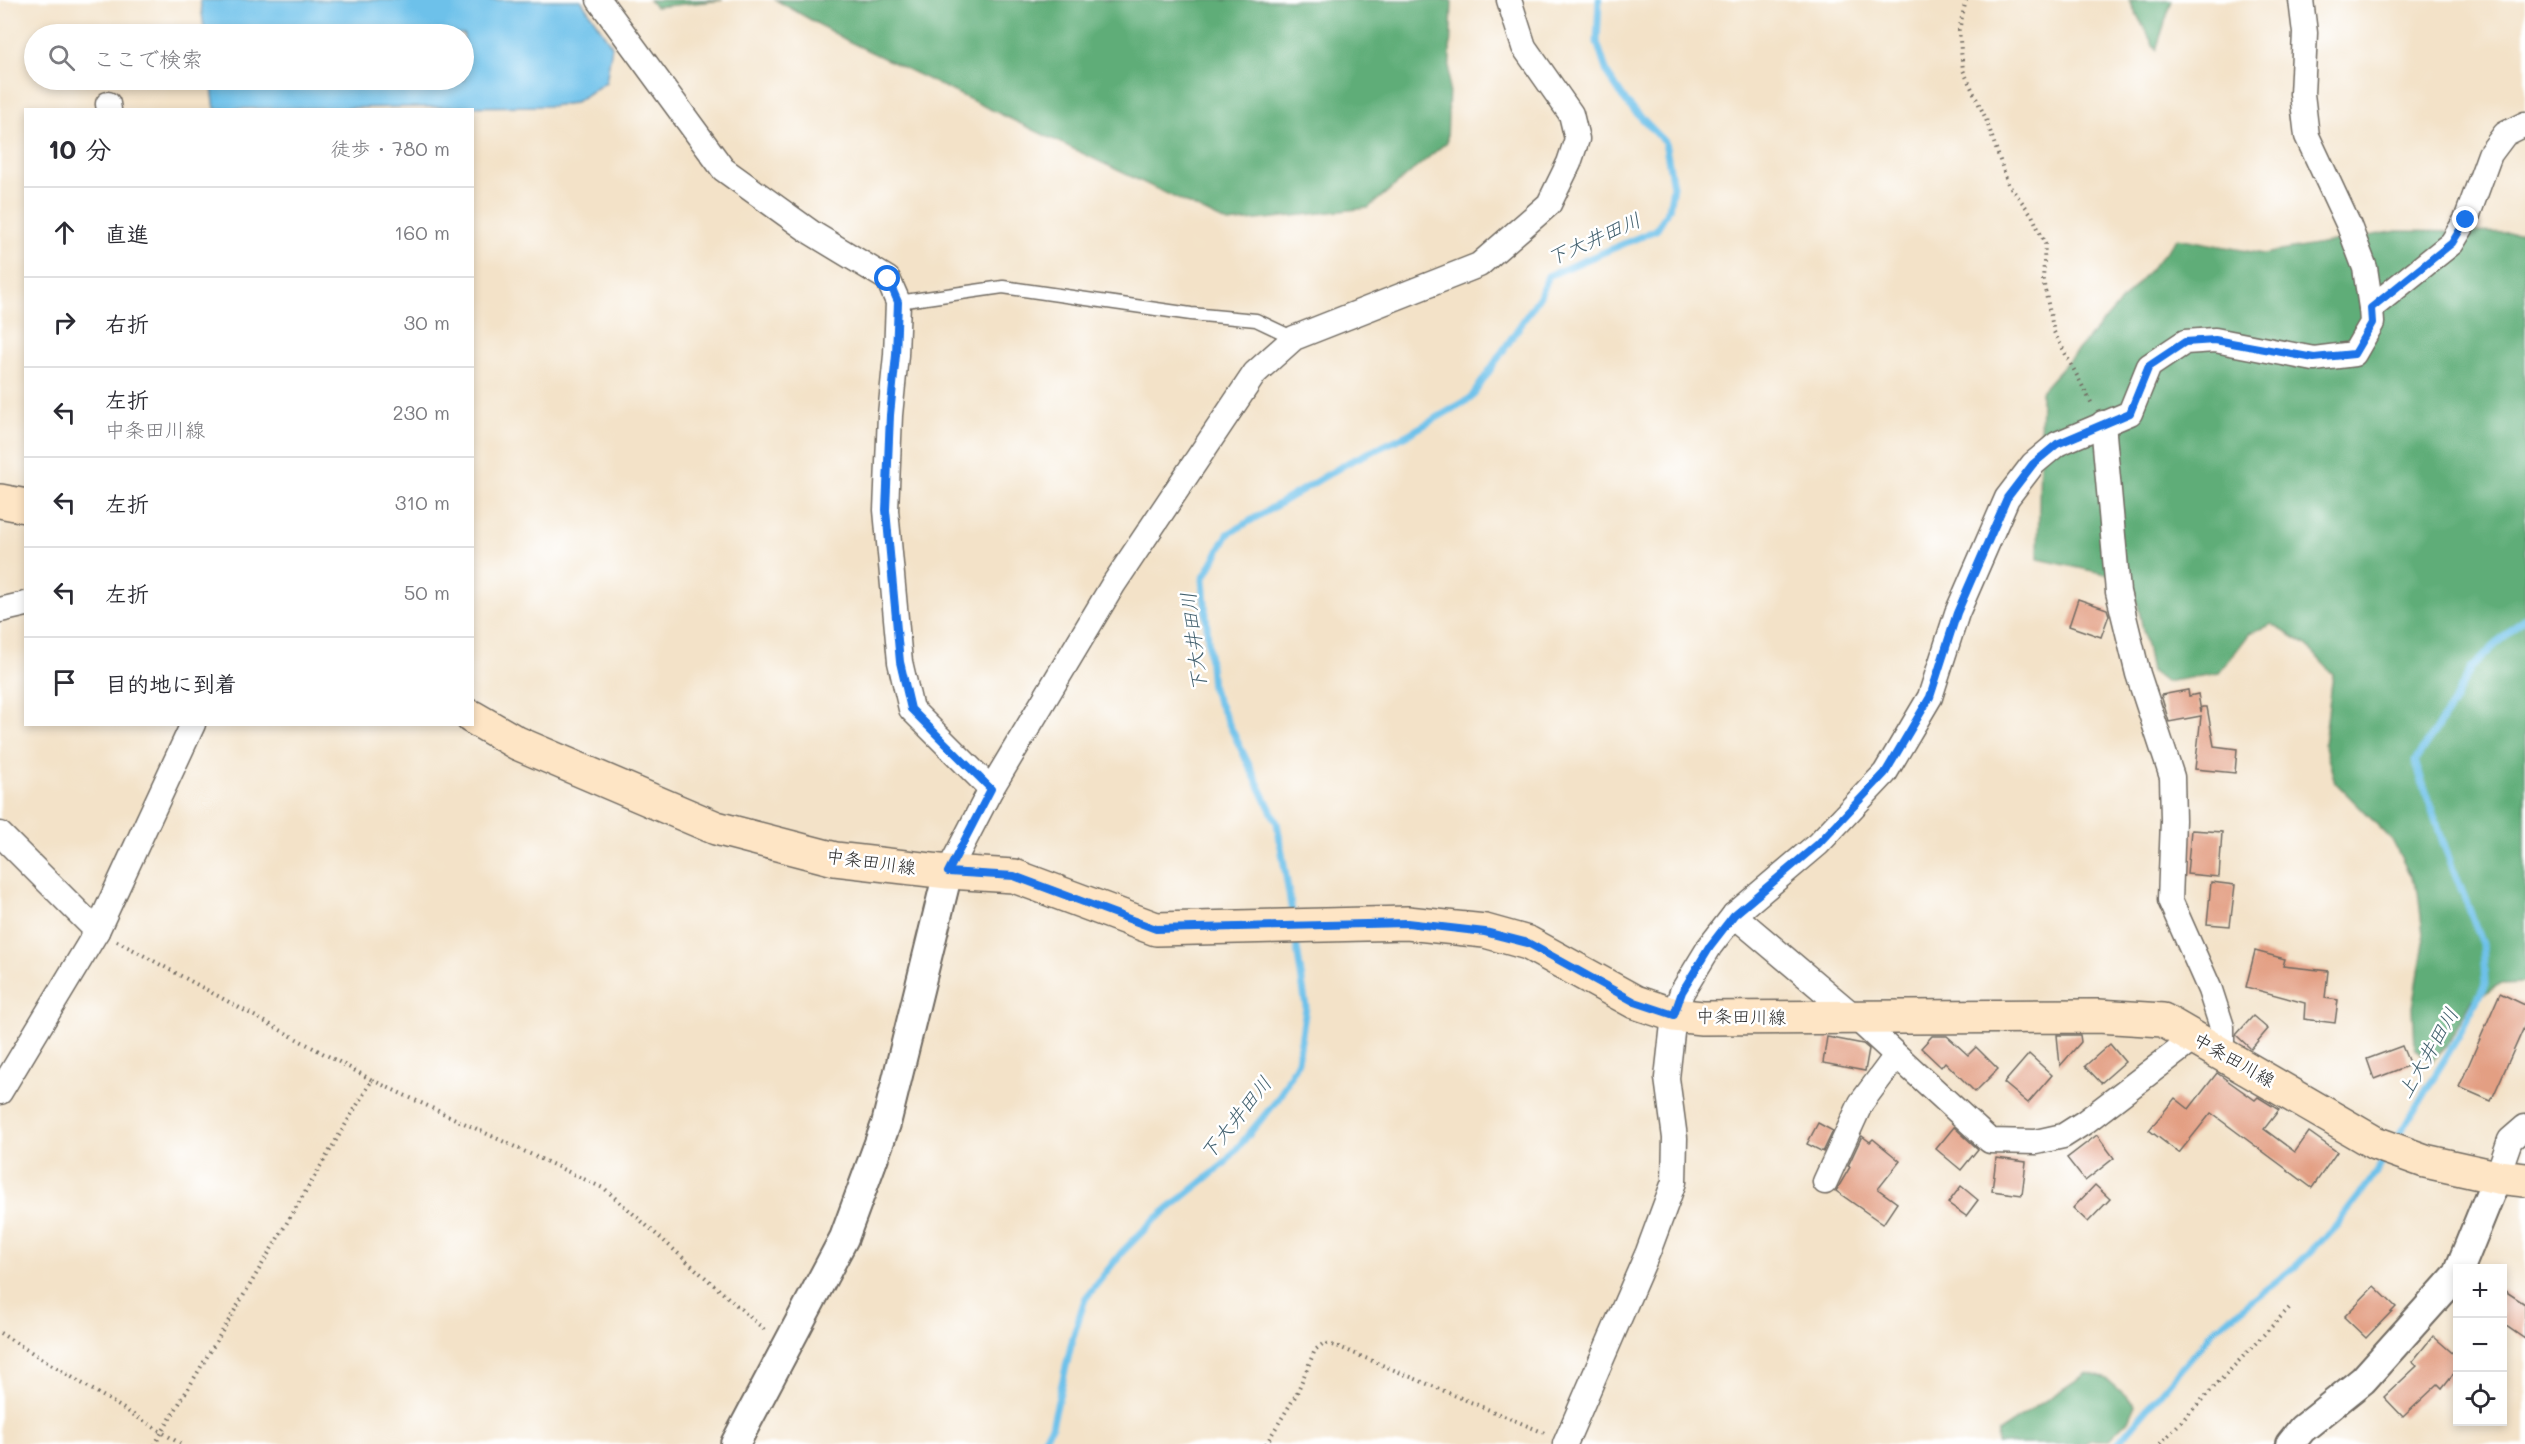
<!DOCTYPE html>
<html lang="ja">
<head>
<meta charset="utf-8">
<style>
  body { margin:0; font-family:Mali,"Klee One",sans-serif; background:#f7f7f7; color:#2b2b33 }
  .controls { position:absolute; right:18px; bottom:18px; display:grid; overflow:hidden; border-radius:0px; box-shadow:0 3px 9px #0003 }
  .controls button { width:54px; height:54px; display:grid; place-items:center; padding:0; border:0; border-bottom:2px solid #e1e1e2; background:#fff; color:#2b2b33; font:30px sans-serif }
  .stop { position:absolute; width:18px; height:18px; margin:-14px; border:4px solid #1a73e8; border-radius:50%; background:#fff }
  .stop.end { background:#1a73e8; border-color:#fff; box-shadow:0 2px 6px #0008 }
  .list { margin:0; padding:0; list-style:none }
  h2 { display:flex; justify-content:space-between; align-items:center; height:78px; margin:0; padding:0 24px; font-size:26px }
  h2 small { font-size:20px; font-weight:400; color:#7c7c81 }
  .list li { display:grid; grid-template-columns:39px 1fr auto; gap:18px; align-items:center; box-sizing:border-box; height:90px; padding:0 24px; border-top:2px solid #e1e1e2 }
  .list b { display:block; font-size:22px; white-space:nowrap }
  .list p { margin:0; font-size:20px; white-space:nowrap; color:#7c7c81 }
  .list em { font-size:20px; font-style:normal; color:#7c7c81 }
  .icon { flex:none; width:33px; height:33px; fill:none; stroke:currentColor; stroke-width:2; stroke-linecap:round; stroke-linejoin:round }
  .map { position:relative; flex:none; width:2525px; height:1444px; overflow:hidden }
  .search { position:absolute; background:#fff; box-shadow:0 3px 9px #0003; left:24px; top:24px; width:450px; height:66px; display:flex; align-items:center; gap:15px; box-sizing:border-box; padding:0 21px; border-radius:33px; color:#7c7c81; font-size:22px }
  .panel { position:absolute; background:#fff; box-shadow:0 3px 9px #0003; left:24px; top:108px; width:450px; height:618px; border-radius:0px }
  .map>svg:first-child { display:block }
</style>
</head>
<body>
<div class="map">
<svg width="2525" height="1444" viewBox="0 0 2525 1444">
  <rect width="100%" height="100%" fill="#fff"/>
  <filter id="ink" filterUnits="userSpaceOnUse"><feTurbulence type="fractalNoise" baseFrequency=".0167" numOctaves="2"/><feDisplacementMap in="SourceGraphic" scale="12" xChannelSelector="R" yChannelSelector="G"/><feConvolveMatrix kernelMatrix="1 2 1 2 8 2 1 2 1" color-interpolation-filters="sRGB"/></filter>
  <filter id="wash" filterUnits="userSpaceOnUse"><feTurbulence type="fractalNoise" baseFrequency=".008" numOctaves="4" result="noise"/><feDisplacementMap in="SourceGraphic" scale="24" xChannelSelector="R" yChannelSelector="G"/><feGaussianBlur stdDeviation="1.35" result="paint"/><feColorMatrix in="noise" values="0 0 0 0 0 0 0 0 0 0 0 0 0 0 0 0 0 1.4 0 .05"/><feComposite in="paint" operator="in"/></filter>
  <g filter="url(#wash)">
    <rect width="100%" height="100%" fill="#f3e2c8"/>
    <g fill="#5fad78" stroke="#456c52" stroke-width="1.5">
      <polygon points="649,0 723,0 655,7"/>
      <polygon points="776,0 1452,0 1447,142 1368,208 1228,223 848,41"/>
      <polygon points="2129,0 2172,0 2156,50"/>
      <polygon points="2397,231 2525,233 2525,983 2500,984 2472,1000 2447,1045 2431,1062 2415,1048 2413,1007 2424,943 2418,891 2392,840 2335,782 2324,744 2333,674 2305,644 2272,624 2250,633 2219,673 2165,682 2151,671 2133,580 2038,559 2041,391 2178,238 2263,254"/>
      <polygon points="2087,1373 2107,1379 2135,1404 2128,1420 2108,1440 2090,1440 2082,1444 1997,1444 1998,1432"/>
    </g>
    <polygon fill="#6dc1ea" stroke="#4c768a" stroke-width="1.5" points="200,0 581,0 612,46 606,82 574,103 551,106 215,109 211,80 464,80 464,34 205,34"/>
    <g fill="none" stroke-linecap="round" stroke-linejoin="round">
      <g stroke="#6dc1ea" stroke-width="7">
        <polyline points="1293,918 1277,823 1212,689 1203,579 1228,534 1349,462 1407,435 1471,398 1540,296 1548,276 1656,230 1669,209 1673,186 1665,142 1626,102 1607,73 1597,42 1599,0"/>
        <polyline points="2396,1140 2458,1037 2485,984 2483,944 2445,848 2415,761 2455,700 2471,668 2525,617"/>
        <polyline points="1041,1444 1052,1426 1073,1337 1085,1299 1122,1252 1152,1222 1224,1164 1278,1099 1298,1061 1306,1007 1295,935"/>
        <polyline points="2117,1444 2214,1330 2296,1266 2336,1226 2369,1183 2386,1157"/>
      </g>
    </g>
    <g id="blocks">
      <g fill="#e39f83">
        <polygon points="2078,599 2107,609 2109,615 2101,637 2069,626"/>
        <polygon points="2188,690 2189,696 2198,694 2201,712 2202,707 2207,707 2214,746 2237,749 2235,773 2195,769 2201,716 2169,722 2161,695"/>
        <polygon points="2191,830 2222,832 2219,877 2187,874"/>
        <polygon points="2211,882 2235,885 2230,926 2207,924"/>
        <polygon points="2255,951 2285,959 2283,966 2328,971 2325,998 2338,1000 2335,1023 2304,1019 2305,1003 2246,987"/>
        <polygon points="2500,993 2525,1005 2525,1025 2491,1101 2459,1087"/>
        <polygon points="2253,1016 2268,1029 2251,1049 2236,1035"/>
        <polygon points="2057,1035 2080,1035 2081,1042 2060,1066"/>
        <polygon points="1932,1036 1947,1036 1968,1055 1976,1047 1998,1069 1975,1092 1945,1062 1941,1067 1921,1048"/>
        <polygon points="1827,1037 1863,1044 1869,1049 1865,1071 1823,1063"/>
        <polygon points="2110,1044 2125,1062 2101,1083 2085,1066"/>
        <polygon points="2402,1046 2410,1065 2374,1079 2367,1059"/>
        <polygon points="2029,1054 2052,1075 2028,1103 2004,1083"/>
        <polygon points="2217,1073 2255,1100 2258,1097 2279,1110 2264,1129 2295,1152 2309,1132 2337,1152 2312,1188 2211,1113 2179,1153 2149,1130 2175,1098 2189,1109"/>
        <polygon points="1818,1123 1833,1131 1823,1152 1807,1144"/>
        <polygon points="1954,1127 1978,1149 1961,1170 1936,1149"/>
        <polygon points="2097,1135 2114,1158 2085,1181 2067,1158"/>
        <polygon points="1862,1136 1870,1142 1873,1139 1900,1161 1878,1189 1897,1203 1883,1224 1836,1191 1850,1167 1848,1166"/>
        <polygon points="1996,1158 2026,1162 2022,1195 1992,1191"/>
        <polygon points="2095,1185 2110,1199 2088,1222 2073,1208"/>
        <polygon points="1961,1186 1978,1200 1966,1216 1948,1203"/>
        <polygon points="2374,1286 2396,1307 2366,1338 2344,1317"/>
        <polygon points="2502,1289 2525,1304 2525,1339 2502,1323"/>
        <polygon points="2433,1336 2457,1357 2457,1369 2442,1388 2438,1384 2403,1417 2384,1397 2417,1366 2412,1362"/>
      </g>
    </g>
  </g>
  <g filter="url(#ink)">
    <use href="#blocks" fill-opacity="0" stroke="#716b62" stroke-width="1.5"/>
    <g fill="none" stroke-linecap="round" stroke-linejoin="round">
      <defs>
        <polyline id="service" points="898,302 1003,287 1191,314 1256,320 1294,338"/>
        <g id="minor">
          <polyline points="599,0 723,169 812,233 888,279 898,302 896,355 890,415 886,510 900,662 911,709 991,789"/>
          <polyline points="108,104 109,110"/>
          <polyline points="2371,308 2452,243 2466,220 2490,154 2505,134 2525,124"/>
          <polyline points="2103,423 2118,592 2138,674 2172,777 2173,820 2170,900 2210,990 2222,1027 2222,1053"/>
          <polyline points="0,610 26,604"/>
          <polyline points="0,834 97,931"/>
          <polyline points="948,872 991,789 1113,585 1255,373 1294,338 1479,265 1549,204 1569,163 1577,139 1571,114 1524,47 1509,0"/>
          <polyline points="1734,915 1856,1018 1990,1141 2036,1142 2063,1136 2085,1122 2196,1037"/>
          <polyline points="0,1092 97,931 193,724"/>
          <polyline points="2497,1177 2510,1140 2525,1127"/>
          <polyline points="1825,1182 1861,1103 1896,1056"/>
          <polyline points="1565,1444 1648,1252 1674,1182 1675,1138 1667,1078 1674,1015 1682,992 1710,946 1734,915 1818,844 1885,773 1930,697 1957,613 2007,498 2033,464 2057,444 2130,413 2149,366 2185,342 2215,340 2314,359 2354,354 2372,323 2371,308 2365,268 2349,226 2307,136 2302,94 2305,33 2301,0"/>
        </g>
        <g id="tertiary">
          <polyline points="2460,1268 2497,1177"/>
          <polyline points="735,1444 844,1238 886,1124 948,872"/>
          <polyline points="2290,1444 2302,1429 2363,1380 2458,1274"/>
        </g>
        <g id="secondary">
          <polyline points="0,501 26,506"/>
          <polyline points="472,717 517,743 716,828 835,859 948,872 1014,876 1156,929 1407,923 1485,931 1528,943 1635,1002 1674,1015 1702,1018 2098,1016 2163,1020 2375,1143 2425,1161 2497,1177 2525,1180"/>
        </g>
      </defs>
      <use href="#service" stroke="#716b62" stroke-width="15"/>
      <use href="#minor" stroke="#716b62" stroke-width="27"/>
      <use href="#tertiary" stroke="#716b62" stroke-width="32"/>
      <use href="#secondary" stroke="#716b62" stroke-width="36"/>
      <g stroke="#716b62" stroke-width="4" stroke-dasharray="1.5 4.5" stroke-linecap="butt">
        <polyline points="1966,0 1959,30 1963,70 1986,119 2008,184 2032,215 2045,244 2043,280 2054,332 2093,406"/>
        <polyline points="117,941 372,1080 155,1444"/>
        <polyline points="372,1080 605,1189 767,1332"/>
        <polyline points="0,1333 181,1444"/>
        <polyline points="1266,1444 1296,1395 1315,1350 1324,1343 1339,1347 1547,1434"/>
        <polyline points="2160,1444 2292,1305"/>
      </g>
      <use href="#service" stroke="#fff" stroke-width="12"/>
      <use href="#minor" stroke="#fff" stroke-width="24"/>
      <use href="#tertiary" stroke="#fff" stroke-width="28"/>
      <use href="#secondary" stroke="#fee5c5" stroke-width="33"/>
    </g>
  </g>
  <g fill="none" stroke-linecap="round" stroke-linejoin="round" filter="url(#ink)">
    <polyline stroke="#1a73e8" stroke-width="8" points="888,279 898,302 896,355 890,415 886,510 900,662 911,709 991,789 948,872 1014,876 1156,929 1407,923 1485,932 1528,943 1635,1002 1674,1015 1682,992 1710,946 1734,915 1818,844 1885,773 1930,697 1957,613 2007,498 2033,464 2057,444 2130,413 2149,366 2185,342 2215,340 2314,358 2354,354 2372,323 2371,308 2452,243 2466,220"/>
  </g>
  <g text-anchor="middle" stroke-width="5" stroke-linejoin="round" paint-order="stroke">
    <g font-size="18" fill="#2b2b2b" stroke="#fff">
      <text transform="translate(871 862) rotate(8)" y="6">中条田川線</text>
      <text transform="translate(1741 1017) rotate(1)" y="6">中条田川線</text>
      <text transform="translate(2234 1060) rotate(30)" y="6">中条田川線</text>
    </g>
    <g font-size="20" font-style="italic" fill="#42606e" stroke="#fff">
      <text transform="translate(1594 239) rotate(-24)" y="7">下大井田川</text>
      <text transform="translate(1194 642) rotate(-97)" y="7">下大井田川</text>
      <text transform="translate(2428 1053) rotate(-60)" y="7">上大井田川</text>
      <text transform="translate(1236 1118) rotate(-51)" y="7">下大井田川</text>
    </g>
  </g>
</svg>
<div class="controls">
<button>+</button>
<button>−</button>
<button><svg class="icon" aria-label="locate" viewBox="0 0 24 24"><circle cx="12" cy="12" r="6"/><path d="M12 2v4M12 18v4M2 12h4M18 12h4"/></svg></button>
</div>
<div class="stop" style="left:888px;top:279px"></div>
<div class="stop end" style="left:2466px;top:220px"></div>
<div class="search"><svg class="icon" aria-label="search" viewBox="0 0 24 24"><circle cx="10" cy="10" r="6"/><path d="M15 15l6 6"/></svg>ここで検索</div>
<section class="panel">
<h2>10 分<small>徒歩 · 780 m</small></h2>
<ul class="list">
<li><svg class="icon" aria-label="ahead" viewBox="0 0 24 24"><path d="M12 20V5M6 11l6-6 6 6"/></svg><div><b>直進</b></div><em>160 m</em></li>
<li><svg class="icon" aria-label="right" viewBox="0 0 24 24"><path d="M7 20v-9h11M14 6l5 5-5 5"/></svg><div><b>右折</b></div><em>30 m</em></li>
<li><svg class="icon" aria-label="left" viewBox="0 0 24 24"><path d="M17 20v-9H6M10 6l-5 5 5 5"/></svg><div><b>左折</b><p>中条田川線</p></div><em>230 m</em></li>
<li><svg class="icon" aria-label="left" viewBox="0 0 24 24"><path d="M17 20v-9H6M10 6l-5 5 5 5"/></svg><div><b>左折</b></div><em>310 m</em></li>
<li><svg class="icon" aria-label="left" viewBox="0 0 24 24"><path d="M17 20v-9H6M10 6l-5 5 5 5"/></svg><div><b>左折</b></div><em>50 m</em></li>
<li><svg class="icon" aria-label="arrive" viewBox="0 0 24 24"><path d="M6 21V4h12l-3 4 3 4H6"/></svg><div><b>目的地に到着</b></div></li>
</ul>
</section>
</div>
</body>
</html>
